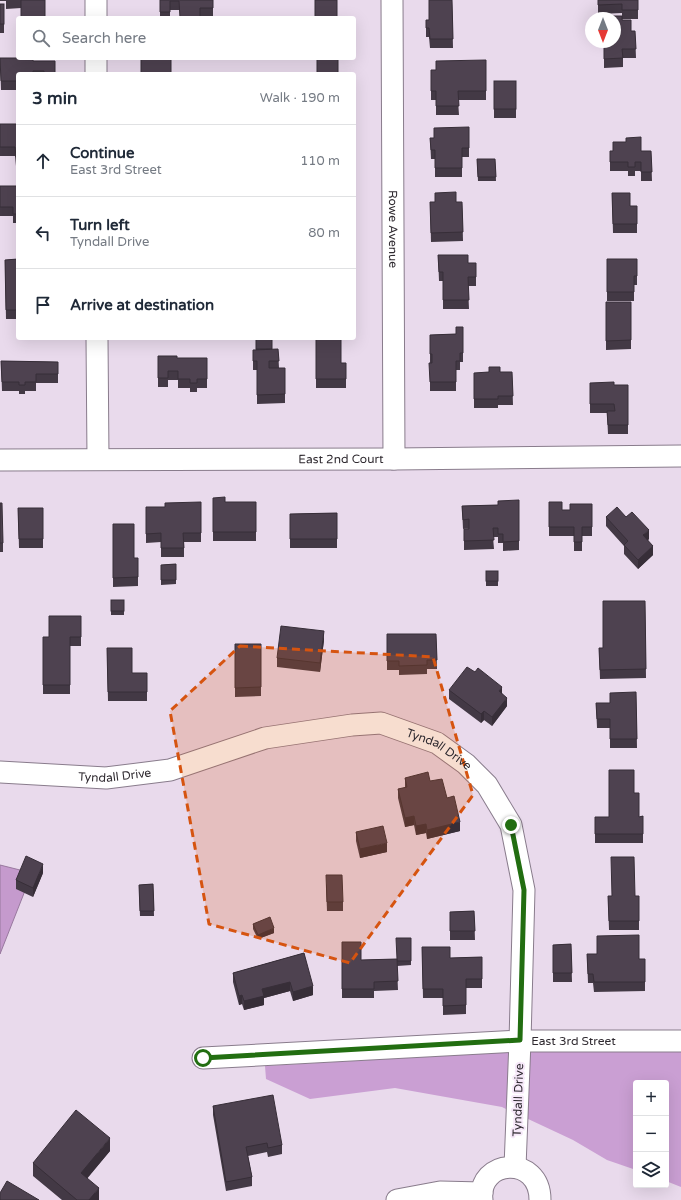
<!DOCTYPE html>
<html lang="en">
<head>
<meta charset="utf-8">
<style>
  body { margin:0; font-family:"Varela Round",sans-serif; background:#f6f6f7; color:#1f2937 }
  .controls { position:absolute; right:12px; bottom:12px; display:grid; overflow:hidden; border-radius:4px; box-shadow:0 4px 16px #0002 }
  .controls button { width:36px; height:36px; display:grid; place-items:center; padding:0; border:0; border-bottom:1px solid #e0e1e3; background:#fff; color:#1f2937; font:20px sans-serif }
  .compass { position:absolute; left:585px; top:12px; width:36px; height:36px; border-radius:50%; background:#fff; box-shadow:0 4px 16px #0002; rotate:180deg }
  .stop { position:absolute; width:12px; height:12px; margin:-9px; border:3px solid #226e11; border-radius:50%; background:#fff }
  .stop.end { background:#226e11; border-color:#fff; box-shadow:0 1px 4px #0008 }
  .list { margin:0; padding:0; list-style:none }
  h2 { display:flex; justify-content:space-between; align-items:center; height:52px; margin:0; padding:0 16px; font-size:17px }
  h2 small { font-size:13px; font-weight:400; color:#747a83 }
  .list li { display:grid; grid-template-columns:26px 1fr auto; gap:12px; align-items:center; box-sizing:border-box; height:72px; padding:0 16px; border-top:1px solid #e0e1e3 }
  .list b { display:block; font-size:15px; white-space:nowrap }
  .list p { margin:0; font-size:13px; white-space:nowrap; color:#747a83 }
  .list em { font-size:13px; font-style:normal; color:#747a83 }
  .icon { flex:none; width:22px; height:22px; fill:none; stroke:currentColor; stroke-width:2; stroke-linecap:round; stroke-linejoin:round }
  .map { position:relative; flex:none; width:681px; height:1200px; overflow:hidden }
  .search { position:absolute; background:#fff; box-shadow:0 4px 16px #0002; left:16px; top:16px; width:340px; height:44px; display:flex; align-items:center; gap:10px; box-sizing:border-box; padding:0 14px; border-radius:4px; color:#747a83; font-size:15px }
  .panel { position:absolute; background:#fff; box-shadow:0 4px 16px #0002; left:16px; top:72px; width:340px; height:268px; border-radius:4px }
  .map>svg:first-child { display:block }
</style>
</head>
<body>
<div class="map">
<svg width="681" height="1200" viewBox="0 0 681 1200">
  <rect width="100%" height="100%" fill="#e9daec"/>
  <g fill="#ca9fd3">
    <polygon points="510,1052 508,1110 502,1107 395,1088 310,1099 266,1079 265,1066"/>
    <polygon points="529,1052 681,1052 681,1187 666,1181 666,1083 636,1083 636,1170 607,1160 573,1140 526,1118"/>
  </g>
  <polygon fill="#c59acd" stroke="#98789e" points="0,865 32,873 0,954"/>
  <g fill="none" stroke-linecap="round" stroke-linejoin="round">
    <defs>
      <g id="minor">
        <polyline points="96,0 96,18"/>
        <path id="s1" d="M392,0L394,459"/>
        <polyline points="96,58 96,74"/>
        <polyline points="97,338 98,459"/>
        <path id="s2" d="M0,460L394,459L681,456"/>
        <path id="s3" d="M0,772L106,778L170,770L265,738L352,725L381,723L437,743L466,764L487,785L511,825L524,890L520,1041L515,1167"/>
        <path id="s4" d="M203,1058L520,1041H681"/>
        <polyline points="397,1200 440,1192 482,1193"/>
        <path d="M482,1200C477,1159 540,1154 540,1200"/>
      </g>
    </defs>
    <use href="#minor" stroke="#897c8c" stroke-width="23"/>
    <use href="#minor" stroke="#fff" stroke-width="21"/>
  </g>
  <g fill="#433945">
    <polygon points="0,0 45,0 21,8 6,9 6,1 0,1"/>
    <polygon points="160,0 213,0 213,17 200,17 179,10 170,10 170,18 160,18"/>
    <polygon points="452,0 453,48 430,48 429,37 426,37 426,20 429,20"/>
    <polygon points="598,0 638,0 638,19 622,19 631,31 635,31 636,58 623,58 623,67 604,68 604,46 609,46 622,16 622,13 598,14"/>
    <rect x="0" y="4" width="4" height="29"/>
    <polygon points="0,58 33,61 55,74 18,74 18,98 17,98 17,90 1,90"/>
    <rect x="141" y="58" width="30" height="16"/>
    <polygon points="486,60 486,100 458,100 459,115 436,115 436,100 431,100 431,70 436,70"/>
    <rect x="494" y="81" width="22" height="37"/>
    <polygon points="0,124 18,124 18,166 16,166 15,156 0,156"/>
    <polygon points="469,127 469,157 462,157 462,177 435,177 435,159 431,159 430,138 434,138"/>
    <polygon points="610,151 651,151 652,181 641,181 641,171 635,171 635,176 628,176 628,171 610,171"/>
    <polygon points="477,159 495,159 496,181 478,181"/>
    <polygon points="0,186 18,186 18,223 13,223 13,216 0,216"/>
    <polygon points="612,193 630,206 637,206 637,233 613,233"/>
    <polygon points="430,202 462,202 463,241 431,242"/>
    <polygon points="438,255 468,263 476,263 476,286 468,286 469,309 443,309 443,281 439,281"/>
    <polygon points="18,259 18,319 6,319 5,260"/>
    <polygon points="607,259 637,259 637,285 634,285 634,301 607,301"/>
    <polygon points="606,302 631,302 631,349 606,350"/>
    <polygon points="463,327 463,362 460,362 460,370 456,370 456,391 430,391 430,335 456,334"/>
    <polygon points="316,338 341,363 346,363 346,388 316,388"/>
    <polygon points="256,339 272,339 272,350 278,349 279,368 285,368 285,403 257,404 257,370 253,370 253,350 256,350"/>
    <polygon points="158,356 177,358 207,358 207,388 197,388 197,392 190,392 190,388 178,388 178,380 168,380 168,387 158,387"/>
    <polygon points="1,361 58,362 58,383 36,383 36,391 25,391 25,394 19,394 19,391 2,391"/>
    <polygon points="512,372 513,405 498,405 498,408 474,408 474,373"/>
    <polygon points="590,383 614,385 628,385 628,434 608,434 607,413 590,413"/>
    <polygon points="213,498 225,502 256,502 256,541 213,541"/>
    <polygon points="519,500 519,550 503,551 503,543 498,543 498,537 493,537 494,549 464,550 464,529 469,528 463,529 462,506 498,505"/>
    <polygon points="201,502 201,542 184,542 184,557 161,557 161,542 146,543 146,507 165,507"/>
    <polygon points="549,502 562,510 570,510 592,504 592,536 582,536 582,551 574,551 574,536 549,536"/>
    <polygon points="0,503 3,543 3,552 0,552"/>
    <polygon points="18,508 43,508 43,548 19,548"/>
    <polygon points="337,513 337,548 290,548 290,514"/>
    <polygon points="606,517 626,517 649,539 648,540 653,555 638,569 624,554 624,546 606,526"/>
    <polygon points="113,524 134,558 138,558 138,586 113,587"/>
    <polygon points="176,564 176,584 161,585 161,565"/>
    <rect x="486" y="571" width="12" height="15"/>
    <rect x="111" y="600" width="13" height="15"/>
    <polygon points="645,601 646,678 600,679 599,648 603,648"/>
    <polygon points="81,616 81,646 70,646 70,694 43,694 43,637 49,637"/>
    <polygon points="387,634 436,634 437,669 427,669 427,674 399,675 399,670 387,670"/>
    <polygon points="324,640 320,672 277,667 277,658"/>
    <polygon points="235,644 261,644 261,696 235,697"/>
    <polygon points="107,648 132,673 147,673 147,701 108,701"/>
    <polygon points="449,690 502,693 507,706 492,726 484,720 481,723 449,699"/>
    <polygon points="636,692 637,748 610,748 610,728 597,728 596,703 610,703"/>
    <polygon points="405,778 430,781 447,798 460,831 427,839 426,833 416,835 414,825 405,827 398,798 398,789 405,788"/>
    <polygon points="634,793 639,817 643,816 643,843 595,843 595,817 609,817"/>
    <polygon points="356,832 387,852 360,858 356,841"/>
    <polygon points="43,873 33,897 16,889 16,880"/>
    <polygon points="153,884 154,916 140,916 139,885"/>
    <polygon points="326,884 343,902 343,911 327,911"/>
    <polygon points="608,896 639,896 639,930 609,930"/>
    <polygon points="474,911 475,940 450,940 450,912"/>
    <polygon points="253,924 274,933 258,939 253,929"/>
    <polygon points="411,938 411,965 397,966 398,990 374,991 374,998 342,998 342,942 361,960 397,959"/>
    <polygon points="571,944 572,982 553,982 553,945"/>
    <polygon points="422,947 450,958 482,957 482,988 466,988 466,1014 443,1015 443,998 423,998"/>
    <polygon points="304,953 313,995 293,1001 290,991 264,998 264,1005 244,1010 242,1004 239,1005 233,982 233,973"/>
    <polygon points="587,954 639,959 645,959 645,991 594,992 593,983 588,983"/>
    <polygon points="213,1106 282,1145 282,1154 268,1157 267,1152 248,1156 252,1177 252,1186 226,1191 213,1115"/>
    <polygon points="110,1151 87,1178 99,1200 62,1200 33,1176 33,1163"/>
  </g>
  <g fill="#372e38">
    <polygon points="649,530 649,539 643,544 643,535"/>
    <polygon points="653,546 653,555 638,569 638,560"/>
    <polygon points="324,631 324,640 320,672 320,663"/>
    <polygon points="502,687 502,696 499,691"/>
    <polygon points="507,698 507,706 492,726 492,717"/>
    <polygon points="484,711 484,720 481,723 481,714"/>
    <polygon points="414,816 414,825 405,827 405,818"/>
    <polygon points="460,822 460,831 427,839 427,830"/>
    <polygon points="426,824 426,833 416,835 416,826"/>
    <polygon points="387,843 387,852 360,858 360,849"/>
    <polygon points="43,864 43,873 33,897 33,888"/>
    <polygon points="274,928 274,933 258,939 258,935"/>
    <polygon points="290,982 290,991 264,998 264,1005 244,1010 244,1001 262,989"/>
    <polygon points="313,986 313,995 293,1001 293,992"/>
    <polygon points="242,995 242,1004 239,1005 239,996"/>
    <polygon points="110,1138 110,1151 81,1186 81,1173"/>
    <polygon points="99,1188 99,1200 89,1200"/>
  </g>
  <g fill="#4e4250" stroke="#372e38">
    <rect x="21" y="0" width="24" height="18"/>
    <polygon points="160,0 213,0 213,8 200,8 200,18 180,18 179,1 170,1 170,12 160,12"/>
    <rect x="315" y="0" width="22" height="18"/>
    <polygon points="429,0 452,0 453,39 430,39 429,28 426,28 426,20 429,20"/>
    <polygon points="598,0 638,0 638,10 622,10 622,4 598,5"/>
    <rect x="0" y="4" width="4" height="20"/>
    <polygon points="609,16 622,16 622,20 631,20 631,31 635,31 636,49 622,49 623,58 604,59 604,46 609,46 609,42 615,42 615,18 609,18"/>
    <polygon points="0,58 33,58 33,61 55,61 55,74 44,74 44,71 33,71 33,74 18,74 18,89 17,89 17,81 1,81"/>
    <rect x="141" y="58" width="30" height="15"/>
    <rect x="317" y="59" width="21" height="15"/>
    <polygon points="486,60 486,91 458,91 459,106 436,106 436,91 431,91 431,70 436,70 436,61"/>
    <rect x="494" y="81" width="22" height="28"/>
    <polygon points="0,124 18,124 18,157 16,157 15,147 0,147"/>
    <polygon points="469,127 469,148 462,148 462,168 435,168 435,150 431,150 430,138 434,138 434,128"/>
    <polygon points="641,137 641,151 651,151 652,172 641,172 641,162 635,162 635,167 628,167 628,162 610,162 610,151 613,151 613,142 626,142 626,138"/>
    <polygon points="477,159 495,159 496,177 478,177"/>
    <polygon points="0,186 18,186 18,214 13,214 13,207 0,207"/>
    <polygon points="456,192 456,202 462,202 463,232 431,233 430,202 435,202 435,193"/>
    <polygon points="612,193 630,193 630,206 637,206 637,224 613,224"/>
    <polygon points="438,255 468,255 468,263 476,263 476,277 468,277 469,300 443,300 443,272 439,272"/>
    <polygon points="18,259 18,310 6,310 5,260"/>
    <polygon points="607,259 637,259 637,276 634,276 634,292 607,292"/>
    <polygon points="606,302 631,302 631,340 606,341"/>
    <polygon points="456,327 463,327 463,353 460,353 460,361 456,361 456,382 430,382 429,363 432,363 432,354 430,354 430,335 456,334"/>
    <polygon points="316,338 341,338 341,363 346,363 346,379 316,379"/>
    <rect x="256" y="339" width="16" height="10"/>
    <polygon points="278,349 279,361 269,361 269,368 285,368 285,394 257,395 257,361 253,361 253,350"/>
    <polygon points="158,356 177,356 177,358 207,358 207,379 197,379 197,383 190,383 190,379 178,379 178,371 168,371 168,378 158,378"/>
    <polygon points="1,361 58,362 58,374 36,374 36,382 25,382 25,385 19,385 19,382 2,382"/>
    <polygon points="489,367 500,367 500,372 512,372 513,396 498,396 498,399 474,399 474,373 489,372"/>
    <polygon points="614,382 614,385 628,385 628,425 608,425 607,411 615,411 614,404 590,404 590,383"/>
    <polygon points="225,497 225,502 256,502 256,532 213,532 213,498"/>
    <polygon points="519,500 519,541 503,542 503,534 498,534 498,528 493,528 494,540 464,541 464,529 469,529 469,519 463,520 462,506 498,505 498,501"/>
    <polygon points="201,502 201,533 183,533 184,548 161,548 161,533 146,534 146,507 165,507 165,503"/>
    <polygon points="549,502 562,502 562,510 570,510 570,504 592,504 592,527 582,527 582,542 574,542 574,527 549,527"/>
    <polygon points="0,503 2,503 3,543 0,543"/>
    <polygon points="617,507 626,517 632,512 649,530 643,535 653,546 638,560 624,545 628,541 606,517"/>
    <polygon points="18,508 43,508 43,539 19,539"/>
    <polygon points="337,513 337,539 290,539 290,514"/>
    <polygon points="113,524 134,524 134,558 138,558 138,577 113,578"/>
    <polygon points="176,564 176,580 161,580 161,565"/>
    <rect x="486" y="571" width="12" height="10"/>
    <rect x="111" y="600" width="13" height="11"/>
    <polygon points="603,601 645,601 646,669 600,670 599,648 603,648"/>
    <polygon points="49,616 81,616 81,637 70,637 70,685 43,685 43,637 49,637"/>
    <polygon points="281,626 324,631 320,663 277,658"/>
    <polygon points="387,634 436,634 437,660 427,660 427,665 399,666 399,661 387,661"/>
    <polygon points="235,644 261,644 261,687 235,688"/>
    <polygon points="107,648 132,648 132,673 147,673 147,692 108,692"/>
    <polygon points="467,667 475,672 478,668 502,687 499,691 507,698 492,717 484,711 481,714 449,690"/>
    <polygon points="636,692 637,739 610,739 610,719 597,719 596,703 610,703 610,693"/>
    <polygon points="609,770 634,770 634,793 639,793 639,817 643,816 643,834 595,834 595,817 609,817"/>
    <polygon points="428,772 430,781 442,779 447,798 454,796 460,822 427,830 426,824 416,826 414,816 405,818 398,789 407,787 405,778"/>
    <polygon points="383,826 387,843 360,849 356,832"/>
    <polygon points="26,856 43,864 33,888 16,880"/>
    <polygon points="611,857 634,857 635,896 639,896 639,921 609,921 608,896 612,896"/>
    <polygon points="326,875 342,875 343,902 327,902"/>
    <polygon points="153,884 154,911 140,911 139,885"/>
    <polygon points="474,911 475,931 450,931 450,912"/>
    <polygon points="270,917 274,928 258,935 253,924"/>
    <polygon points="639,935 639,959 645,959 645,982 594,982 593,974 588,974 587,954 597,954 597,936"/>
    <polygon points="396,938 411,938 411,961 397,961 397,959"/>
    <polygon points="342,942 361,942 361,960 397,959 398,981 374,982 374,989 342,989"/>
    <polygon points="571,944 572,973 553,973 553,945"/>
    <polygon points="422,947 450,947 450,958 482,957 482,979 466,979 466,1005 443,1006 443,989 423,989"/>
    <polygon points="304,953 313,986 293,992 290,982 262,989 264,996 244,1001 242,995 239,996 233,973"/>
    <polygon points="273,1095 282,1145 268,1148 267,1143 246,1147 252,1177 226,1182 213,1106"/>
    <polygon points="76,1110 110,1138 81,1173 99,1188 89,1200 77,1200 33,1163"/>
    <polygon points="7,1181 39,1200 0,1200 0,1193"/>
  </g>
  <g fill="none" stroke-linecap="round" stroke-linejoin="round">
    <polyline stroke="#226e11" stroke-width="5" points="203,1058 520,1040 524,890 511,825"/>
  </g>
  <path fill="#d65410" fill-opacity="0.2" stroke="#d65410" stroke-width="3" stroke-dasharray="8 5" stroke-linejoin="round" d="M240,646L433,657L473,795L350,963L209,924L170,711Z"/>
  <g text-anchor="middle" stroke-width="4" stroke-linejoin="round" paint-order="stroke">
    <g font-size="12" fill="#2f2a30" stroke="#f6e8f9">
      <text dy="4" stroke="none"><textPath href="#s1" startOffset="229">Rowe Avenue</textPath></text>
      <text dy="4" stroke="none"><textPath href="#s2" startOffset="341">East 2nd Court</textPath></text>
      <text dy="4" stroke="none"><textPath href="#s3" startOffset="452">Tyndall Drive</textPath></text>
      <text dy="4" stroke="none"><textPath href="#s3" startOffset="115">Tyndall Drive</textPath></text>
      <text dy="4" stroke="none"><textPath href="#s4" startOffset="371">East 3rd Street</textPath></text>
      <text transform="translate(518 1100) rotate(-88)" y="4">Tyndall Drive</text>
    </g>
  </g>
</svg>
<div class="controls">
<button>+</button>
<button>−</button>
<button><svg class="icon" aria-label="layers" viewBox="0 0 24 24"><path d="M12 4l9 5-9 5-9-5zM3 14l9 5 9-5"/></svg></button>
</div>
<svg class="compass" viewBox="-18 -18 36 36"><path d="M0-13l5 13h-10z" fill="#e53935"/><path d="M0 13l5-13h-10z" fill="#747a83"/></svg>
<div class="stop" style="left:203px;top:1058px"></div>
<div class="stop end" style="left:511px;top:825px"></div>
<div class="search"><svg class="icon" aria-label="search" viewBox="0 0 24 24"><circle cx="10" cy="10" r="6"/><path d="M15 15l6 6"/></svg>Search here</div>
<section class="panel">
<h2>3 min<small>Walk · 190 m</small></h2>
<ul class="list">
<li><svg class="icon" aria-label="ahead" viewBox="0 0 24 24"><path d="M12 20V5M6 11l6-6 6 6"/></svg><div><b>Continue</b><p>East 3rd Street</p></div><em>110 m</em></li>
<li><svg class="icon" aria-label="left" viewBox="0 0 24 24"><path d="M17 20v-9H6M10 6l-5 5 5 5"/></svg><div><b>Turn left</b><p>Tyndall Drive</p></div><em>80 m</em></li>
<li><svg class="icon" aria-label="arrive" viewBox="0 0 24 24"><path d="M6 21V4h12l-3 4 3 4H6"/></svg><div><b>Arrive at destination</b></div></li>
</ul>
</section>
</div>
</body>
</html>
